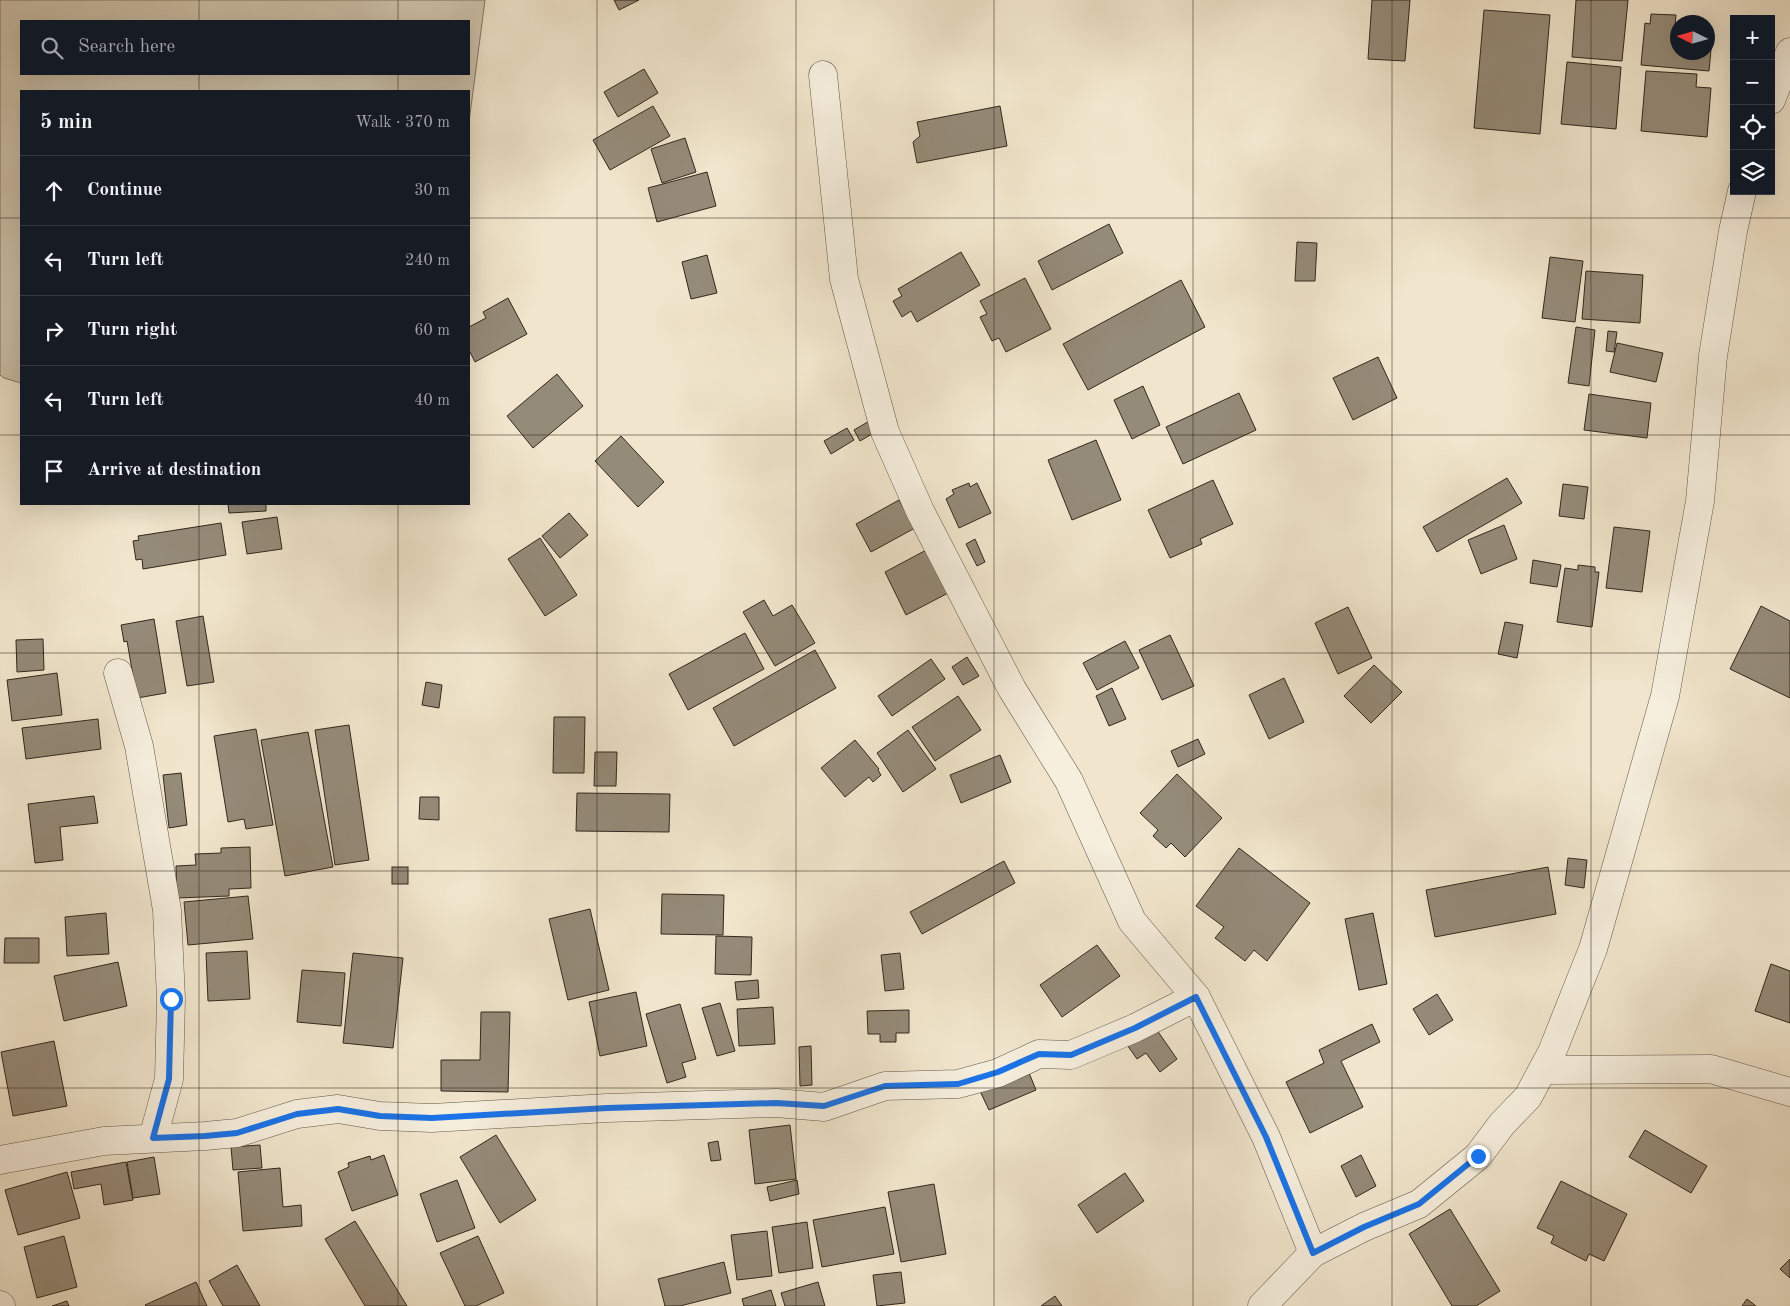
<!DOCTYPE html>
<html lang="en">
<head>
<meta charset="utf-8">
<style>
  body { margin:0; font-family:"Old Standard TT",serif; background:#242831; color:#f1f3f6 }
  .controls { position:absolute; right:15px; top:15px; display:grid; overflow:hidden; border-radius:0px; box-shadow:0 5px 20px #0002 }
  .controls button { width:45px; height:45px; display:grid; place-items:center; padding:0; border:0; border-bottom:1px solid #363941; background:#171b24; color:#f1f3f6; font:25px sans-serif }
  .compass { position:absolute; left:1670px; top:15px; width:45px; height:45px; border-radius:50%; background:#171b24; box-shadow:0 5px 20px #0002; rotate:275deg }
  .stop { position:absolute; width:15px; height:15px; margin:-11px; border:4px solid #1a73e8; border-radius:50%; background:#fff }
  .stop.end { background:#1a73e8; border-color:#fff; box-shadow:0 1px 5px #0008 }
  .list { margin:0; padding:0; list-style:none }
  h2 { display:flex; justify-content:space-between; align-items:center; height:65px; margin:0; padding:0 20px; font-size:21px }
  h2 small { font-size:16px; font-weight:400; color:#9ea1a6 }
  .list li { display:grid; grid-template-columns:32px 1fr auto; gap:15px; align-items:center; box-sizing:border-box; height:70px; padding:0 20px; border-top:1px solid #363941 }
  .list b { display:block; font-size:19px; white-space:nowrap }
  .list em { font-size:16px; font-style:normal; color:#9ea1a6 }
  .icon { flex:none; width:28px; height:28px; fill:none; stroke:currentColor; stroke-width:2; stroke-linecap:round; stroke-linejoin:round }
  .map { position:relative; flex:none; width:1790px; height:1306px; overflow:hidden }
  .search { position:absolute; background:#171b24; box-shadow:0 5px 20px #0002; left:20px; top:20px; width:450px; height:55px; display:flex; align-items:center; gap:12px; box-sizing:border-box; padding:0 18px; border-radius:0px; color:#9ea1a6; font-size:19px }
  .panel { position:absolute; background:#171b24; box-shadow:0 5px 20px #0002; left:20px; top:90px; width:450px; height:415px; border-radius:0px }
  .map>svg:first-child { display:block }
</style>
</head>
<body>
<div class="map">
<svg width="1790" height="1306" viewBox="0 0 1790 1306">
  <rect width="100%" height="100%" fill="#f1e6cd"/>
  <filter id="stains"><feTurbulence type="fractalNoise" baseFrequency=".004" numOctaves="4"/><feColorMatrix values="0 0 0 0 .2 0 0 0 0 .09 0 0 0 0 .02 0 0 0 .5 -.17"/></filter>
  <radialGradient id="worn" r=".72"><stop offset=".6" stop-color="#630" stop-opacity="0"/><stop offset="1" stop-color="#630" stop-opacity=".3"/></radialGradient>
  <path fill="#d0c6af" stroke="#807766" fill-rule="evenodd" d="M0,0H485L469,122V91H21V383L4,378L0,375ZM21,21H469V74H21Z"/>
  <g fill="#958b79" stroke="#31281d">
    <polygon points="614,0 639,0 619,10"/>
    <polygon points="1372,0 1410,0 1405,61 1368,59"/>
    <polygon points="1576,0 1628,0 1622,61 1572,57"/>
    <polygon points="1484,10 1550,15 1540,134 1474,128"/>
    <polygon points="1651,14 1676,15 1675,26 1678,26 1678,52 1708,52 1708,29 1713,29 1709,71 1641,65 1645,23 1650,24"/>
    <polygon points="1567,62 1621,67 1616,129 1561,124"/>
    <polygon points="644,69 658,93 618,117 604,92"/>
    <polygon points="1646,71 1697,74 1696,87 1711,88 1707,137 1641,131"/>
    <polygon points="653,106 670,136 610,170 593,140"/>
    <polygon points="1000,106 1007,146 917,163 913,142 920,136 917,122"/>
    <polygon points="685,138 696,172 662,183 651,149"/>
    <polygon points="707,172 716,206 657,222 648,188"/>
    <polygon points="1109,224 1123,253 1052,290 1038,261"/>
    <polygon points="1297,242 1317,243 1315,281 1295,281"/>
    <polygon points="961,252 980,285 917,322 911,311 902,317 893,301 902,296 898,289"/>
    <polygon points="707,255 717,293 691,299 682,262"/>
    <polygon points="1550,257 1583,261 1575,322 1542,318"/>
    <polygon points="1586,271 1643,275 1640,323 1582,319"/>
    <polygon points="1025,278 1051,329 1006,352 999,338 992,341 980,317 987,314 980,301"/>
    <polygon points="1181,280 1205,327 1088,390 1063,344"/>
    <polygon points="508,298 527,334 475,362 469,350 469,327 486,318 483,312"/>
    <polygon points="1576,327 1595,330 1589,386 1568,383"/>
    <polygon points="1608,331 1617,332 1614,352 1606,351"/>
    <polygon points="1617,343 1663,353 1656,382 1610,372"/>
    <polygon points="1378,357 1397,398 1353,420 1333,378"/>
    <polygon points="557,374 583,406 533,448 507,416"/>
    <polygon points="1143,386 1160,425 1132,439 1114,400"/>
    <polygon points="1239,393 1256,430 1183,464 1166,427"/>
    <polygon points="1589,394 1651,403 1647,438 1584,430"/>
    <polygon points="871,420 877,431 860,441 854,430"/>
    <polygon points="847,428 854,440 831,454 824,441"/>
    <polygon points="621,436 664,482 638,507 595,461"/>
    <polygon points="1096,440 1121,500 1072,520 1048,460"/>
    <polygon points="1507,478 1522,503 1437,552 1423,527"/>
    <polygon points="1213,480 1233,524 1200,539 1202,544 1170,558 1148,510"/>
    <polygon points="969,483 970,487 977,483 991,513 959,528 946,499 954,494 952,490"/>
    <polygon points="1563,484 1588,487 1584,519 1559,516"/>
    <polygon points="899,500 915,528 871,552 856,524"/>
    <polygon points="228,504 266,504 266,511 229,513"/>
    <polygon points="569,513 588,535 560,558 542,536"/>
    <polygon points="277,517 282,549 247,554 242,522"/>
    <polygon points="221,523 226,555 143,569 142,559 136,560 133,541 139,540 138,536"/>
    <polygon points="1504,525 1517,559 1481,574 1468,540"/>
    <polygon points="1614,527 1650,531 1642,592 1606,588"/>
    <polygon points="540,538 577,595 545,616 508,559"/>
    <polygon points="975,539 985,562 977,566 966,544"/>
    <polygon points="930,548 952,591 906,615 885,572"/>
    <polygon points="1533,560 1561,565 1557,587 1530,583"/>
    <polygon points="1578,565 1595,567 1595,572 1599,572 1592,627 1557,622 1565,568 1578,570"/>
    <polygon points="764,600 773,616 792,605 815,643 775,666 743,612"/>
    <polygon points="1761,606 1790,621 1790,698 1730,669"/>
    <polygon points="1348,607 1372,658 1338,674 1315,623"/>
    <polygon points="203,616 214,682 187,686 176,621"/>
    <polygon points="154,619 166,693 137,698 127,641 124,642 121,625"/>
    <polygon points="1505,622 1523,625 1517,658 1498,654"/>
    <polygon points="745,633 764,669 688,710 669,674"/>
    <polygon points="1170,635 1194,686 1162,700 1139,650"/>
    <polygon points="43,639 44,670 17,672 16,640"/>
    <polygon points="1125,641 1139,668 1097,690 1083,663"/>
    <polygon points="815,650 836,688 734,746 713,708"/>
    <polygon points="967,657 979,676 963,685 952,667"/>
    <polygon points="931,659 945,679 892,716 878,696"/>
    <polygon points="1374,665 1402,692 1371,723 1344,696"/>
    <polygon points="57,673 62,715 12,721 7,680"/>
    <polygon points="1284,678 1304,722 1269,739 1249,695"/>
    <polygon points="426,682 442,685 439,708 422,705"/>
    <polygon points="1112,688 1126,719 1109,726 1096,696"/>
    <polygon points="958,696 981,730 935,761 912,727"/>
    <polygon points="554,717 585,717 584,773 553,773"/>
    <polygon points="98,719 101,749 26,759 22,728"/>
    <polygon points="349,725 369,860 335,865 315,730"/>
    <polygon points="256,729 273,825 246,829 244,819 228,822 214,736"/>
    <polygon points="908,730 936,769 903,792 877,753"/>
    <polygon points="308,732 333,867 285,876 261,740"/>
    <polygon points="1198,739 1205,754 1178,767 1171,751"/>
    <polygon points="855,740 879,769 878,770 881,775 873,782 869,777 845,797 821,768"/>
    <polygon points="595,752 617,752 616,786 594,786"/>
    <polygon points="1000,755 1011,782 961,803 950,775"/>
    <polygon points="181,773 187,825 169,828 163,775"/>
    <polygon points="1177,774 1222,818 1185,857 1171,843 1166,848 1153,836 1158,830 1140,813"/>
    <polygon points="577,793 670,794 669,832 576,831"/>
    <polygon points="94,796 98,823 60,827 63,860 35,863 28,804"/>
    <polygon points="420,797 439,797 439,820 419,819"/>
    <polygon points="250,847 251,888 229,889 229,896 177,898 176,866 196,865 195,854 221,853 221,848"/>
    <polygon points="1239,848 1310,903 1267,961 1254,950 1245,961 1215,938 1224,927 1196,906"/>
    <polygon points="1568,858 1587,860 1584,888 1565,885"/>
    <polygon points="1004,861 1015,883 922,934 910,912"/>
    <rect x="392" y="867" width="16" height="17"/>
    <polygon points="1548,867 1556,914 1435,937 1426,890"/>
    <polygon points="662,894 724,895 723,935 661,934"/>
    <polygon points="248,896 253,939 188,945 184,902"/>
    <polygon points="590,909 609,990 568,1000 549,919"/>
    <polygon points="106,913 109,954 67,956 65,917"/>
    <polygon points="1373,913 1387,984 1359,990 1345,919"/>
    <polygon points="716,936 752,937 751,975 715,974"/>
    <polygon points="5,938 39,938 39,963 4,963"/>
    <polygon points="1097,945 1120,976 1062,1017 1040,985"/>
    <polygon points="247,951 250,999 208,1001 206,953"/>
    <polygon points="353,953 403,958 393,1048 343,1043"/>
    <polygon points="900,953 904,989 885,991 881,955"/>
    <polygon points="118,962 127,1006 64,1021 54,976"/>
    <polygon points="1771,964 1790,971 1790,1023 1755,1011"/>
    <polygon points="302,970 345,973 341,1026 297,1022"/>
    <polygon points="758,980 759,998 737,1000 735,982"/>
    <polygon points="636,992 647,1046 600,1056 589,1002"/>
    <polygon points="1437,994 1453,1020 1429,1035 1413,1009"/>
    <polygon points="720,1003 735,1051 717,1056 702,1008"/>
    <polygon points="680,1004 696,1059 682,1063 686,1077 667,1083 646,1014"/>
    <polygon points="773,1007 775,1044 739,1046 737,1009"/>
    <polygon points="909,1010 909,1033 896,1033 896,1042 880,1042 880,1034 868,1034 867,1011"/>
    <polygon points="481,1012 510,1012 508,1092 441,1091 441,1060 480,1060"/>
    <polygon points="1152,1023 1177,1059 1160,1072 1146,1053 1137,1059 1125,1042"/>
    <polygon points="1372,1024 1380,1042 1341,1061 1363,1107 1310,1133 1286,1082 1324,1063 1319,1050"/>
    <polygon points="54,1041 67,1106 13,1116 1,1052"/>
    <polygon points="811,1046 812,1085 800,1086 799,1047"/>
    <polygon points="1027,1068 1036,1090 989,1110 979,1089"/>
    <polygon points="790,1125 796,1179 755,1184 749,1130"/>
    <polygon points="1645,1130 1707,1166 1691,1193 1629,1157"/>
    <polygon points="496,1135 536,1200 500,1223 460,1157"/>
    <polygon points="718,1141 721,1160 711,1161 708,1143"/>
    <polygon points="260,1145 262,1168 233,1170 231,1147"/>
    <polygon points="384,1155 398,1195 352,1211 338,1172 349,1167 348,1163 370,1156 371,1160"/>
    <polygon points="1361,1155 1376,1186 1356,1197 1341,1166"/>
    <polygon points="154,1157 160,1194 133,1198 127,1162"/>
    <polygon points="126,1162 133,1200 104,1205 101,1184 74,1189 71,1172"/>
    <polygon points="280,1168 283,1207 301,1205 302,1226 243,1231 238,1172"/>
    <polygon points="67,1172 80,1218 18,1235 5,1190"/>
    <polygon points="1125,1173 1144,1201 1097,1233 1078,1205"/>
    <polygon points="457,1180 475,1228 437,1242 420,1194"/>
    <polygon points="797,1180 799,1194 770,1201 767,1187"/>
    <polygon points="1561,1181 1627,1214 1604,1261 1589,1254 1586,1261 1551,1243 1554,1236 1537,1228"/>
    <polygon points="934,1184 946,1254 901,1262 888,1192"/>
    <polygon points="885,1207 894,1254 822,1267 813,1220"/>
    <polygon points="1450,1209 1500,1291 1476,1306 1452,1306 1409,1234"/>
    <polygon points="355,1221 407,1306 365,1306 325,1239"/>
    <polygon points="807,1222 813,1268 779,1273 772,1227"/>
    <polygon points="767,1231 772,1276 737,1280 731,1235"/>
    <polygon points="64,1236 77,1287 37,1298 24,1247"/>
    <polygon points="478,1236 504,1293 476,1306 465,1306 440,1253"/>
    <polygon points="1790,1259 1790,1278 1780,1269"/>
    <polygon points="724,1262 731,1293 680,1306 665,1306 658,1279"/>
    <polygon points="237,1265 260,1306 223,1306 209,1281"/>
    <polygon points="901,1272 905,1303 877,1306 873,1275"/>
    <polygon points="196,1282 207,1306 146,1306 145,1305"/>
    <polygon points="818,1282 825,1306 785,1306 781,1293"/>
    <polygon points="771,1290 776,1306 744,1306 742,1299"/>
    <polygon points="1055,1296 1062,1306 1041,1306"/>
    <polygon points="1747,1299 1756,1306 1742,1306"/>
    <polygon points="67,1301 69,1306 52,1306"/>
  </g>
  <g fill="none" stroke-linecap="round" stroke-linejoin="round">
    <defs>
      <g id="minor">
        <polyline points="823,75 844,279 885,432 920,511 1012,689 1069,781 1132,921 1196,997 1266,1137 1313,1253"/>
        <polyline points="1771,100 1790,52"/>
        <polyline points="118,673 139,746 167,910 171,999 169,1079 153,1138"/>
        <polyline points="1543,1070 1711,1069 1790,1092"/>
        <polyline points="0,1160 104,1141 205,1136 237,1133 297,1114 338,1109 380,1116 432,1118 607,1108 776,1103 824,1107 885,1086 958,1084 998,1073 1039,1054 1071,1055 1135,1028 1196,997"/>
        <polyline points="0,1305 1,1306"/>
        <polyline points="1262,1306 1313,1253 1364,1227 1419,1204 1478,1156 1502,1124 1528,1097 1552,1052 1593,949 1665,696 1700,501 1713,356 1733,231 1742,191"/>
      </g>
    </defs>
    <use href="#minor" stroke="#615849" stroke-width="29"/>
    <use href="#minor" stroke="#f6efde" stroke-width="28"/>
  </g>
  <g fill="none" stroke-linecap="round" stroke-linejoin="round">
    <polyline stroke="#1a73e8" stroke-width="6" points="171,999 169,1079 153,1138 205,1136 237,1133 297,1114 338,1109 380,1116 432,1118 607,1108 776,1103 824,1106 885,1086 958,1084 998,1072 1039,1054 1071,1055 1135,1028 1196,997 1266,1137 1313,1253 1364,1227 1419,1204 1478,1156"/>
  </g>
  <path fill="none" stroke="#31281d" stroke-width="1" stroke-opacity="0.55" d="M199,0V21M398,0V21M597,0V1306M796,0V1306M994,0V1306M1193,0V1306M1392,0V1306M1591,0V1306M199,74V91M398,74V91M0,218H21M469,218H1790M0,435H21M469,435H1790M199,504V1306M398,504V1306M0,653H1790M0,871H1790M0,1088H1790"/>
  <rect width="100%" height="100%" filter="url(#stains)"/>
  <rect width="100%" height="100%" fill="url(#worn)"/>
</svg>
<div class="controls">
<button>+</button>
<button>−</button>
<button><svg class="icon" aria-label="locate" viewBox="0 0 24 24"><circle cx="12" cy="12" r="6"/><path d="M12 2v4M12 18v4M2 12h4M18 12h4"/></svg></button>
<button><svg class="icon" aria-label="layers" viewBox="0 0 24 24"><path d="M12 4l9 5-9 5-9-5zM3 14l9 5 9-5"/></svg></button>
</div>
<svg class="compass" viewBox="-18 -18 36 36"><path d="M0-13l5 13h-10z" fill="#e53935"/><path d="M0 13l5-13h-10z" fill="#9ea1a6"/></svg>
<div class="stop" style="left:171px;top:999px"></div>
<div class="stop end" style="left:1478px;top:1156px"></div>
<div class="search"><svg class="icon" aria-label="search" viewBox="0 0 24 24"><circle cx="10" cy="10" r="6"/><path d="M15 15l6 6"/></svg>Search here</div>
<section class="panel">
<h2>5 min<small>Walk · 370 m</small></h2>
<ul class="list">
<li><svg class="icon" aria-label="ahead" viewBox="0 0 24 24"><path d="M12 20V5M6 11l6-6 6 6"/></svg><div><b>Continue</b></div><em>30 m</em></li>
<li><svg class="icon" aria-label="left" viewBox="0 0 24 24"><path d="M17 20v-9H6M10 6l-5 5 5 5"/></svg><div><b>Turn left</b></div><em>240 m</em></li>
<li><svg class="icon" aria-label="right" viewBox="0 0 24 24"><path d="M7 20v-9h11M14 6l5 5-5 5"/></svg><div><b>Turn right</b></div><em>60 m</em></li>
<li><svg class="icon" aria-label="left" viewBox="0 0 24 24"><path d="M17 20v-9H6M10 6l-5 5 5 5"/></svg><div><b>Turn left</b></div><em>40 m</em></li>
<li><svg class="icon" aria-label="arrive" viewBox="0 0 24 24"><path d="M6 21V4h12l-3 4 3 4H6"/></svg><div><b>Arrive at destination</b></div></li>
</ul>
</section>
</div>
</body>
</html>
